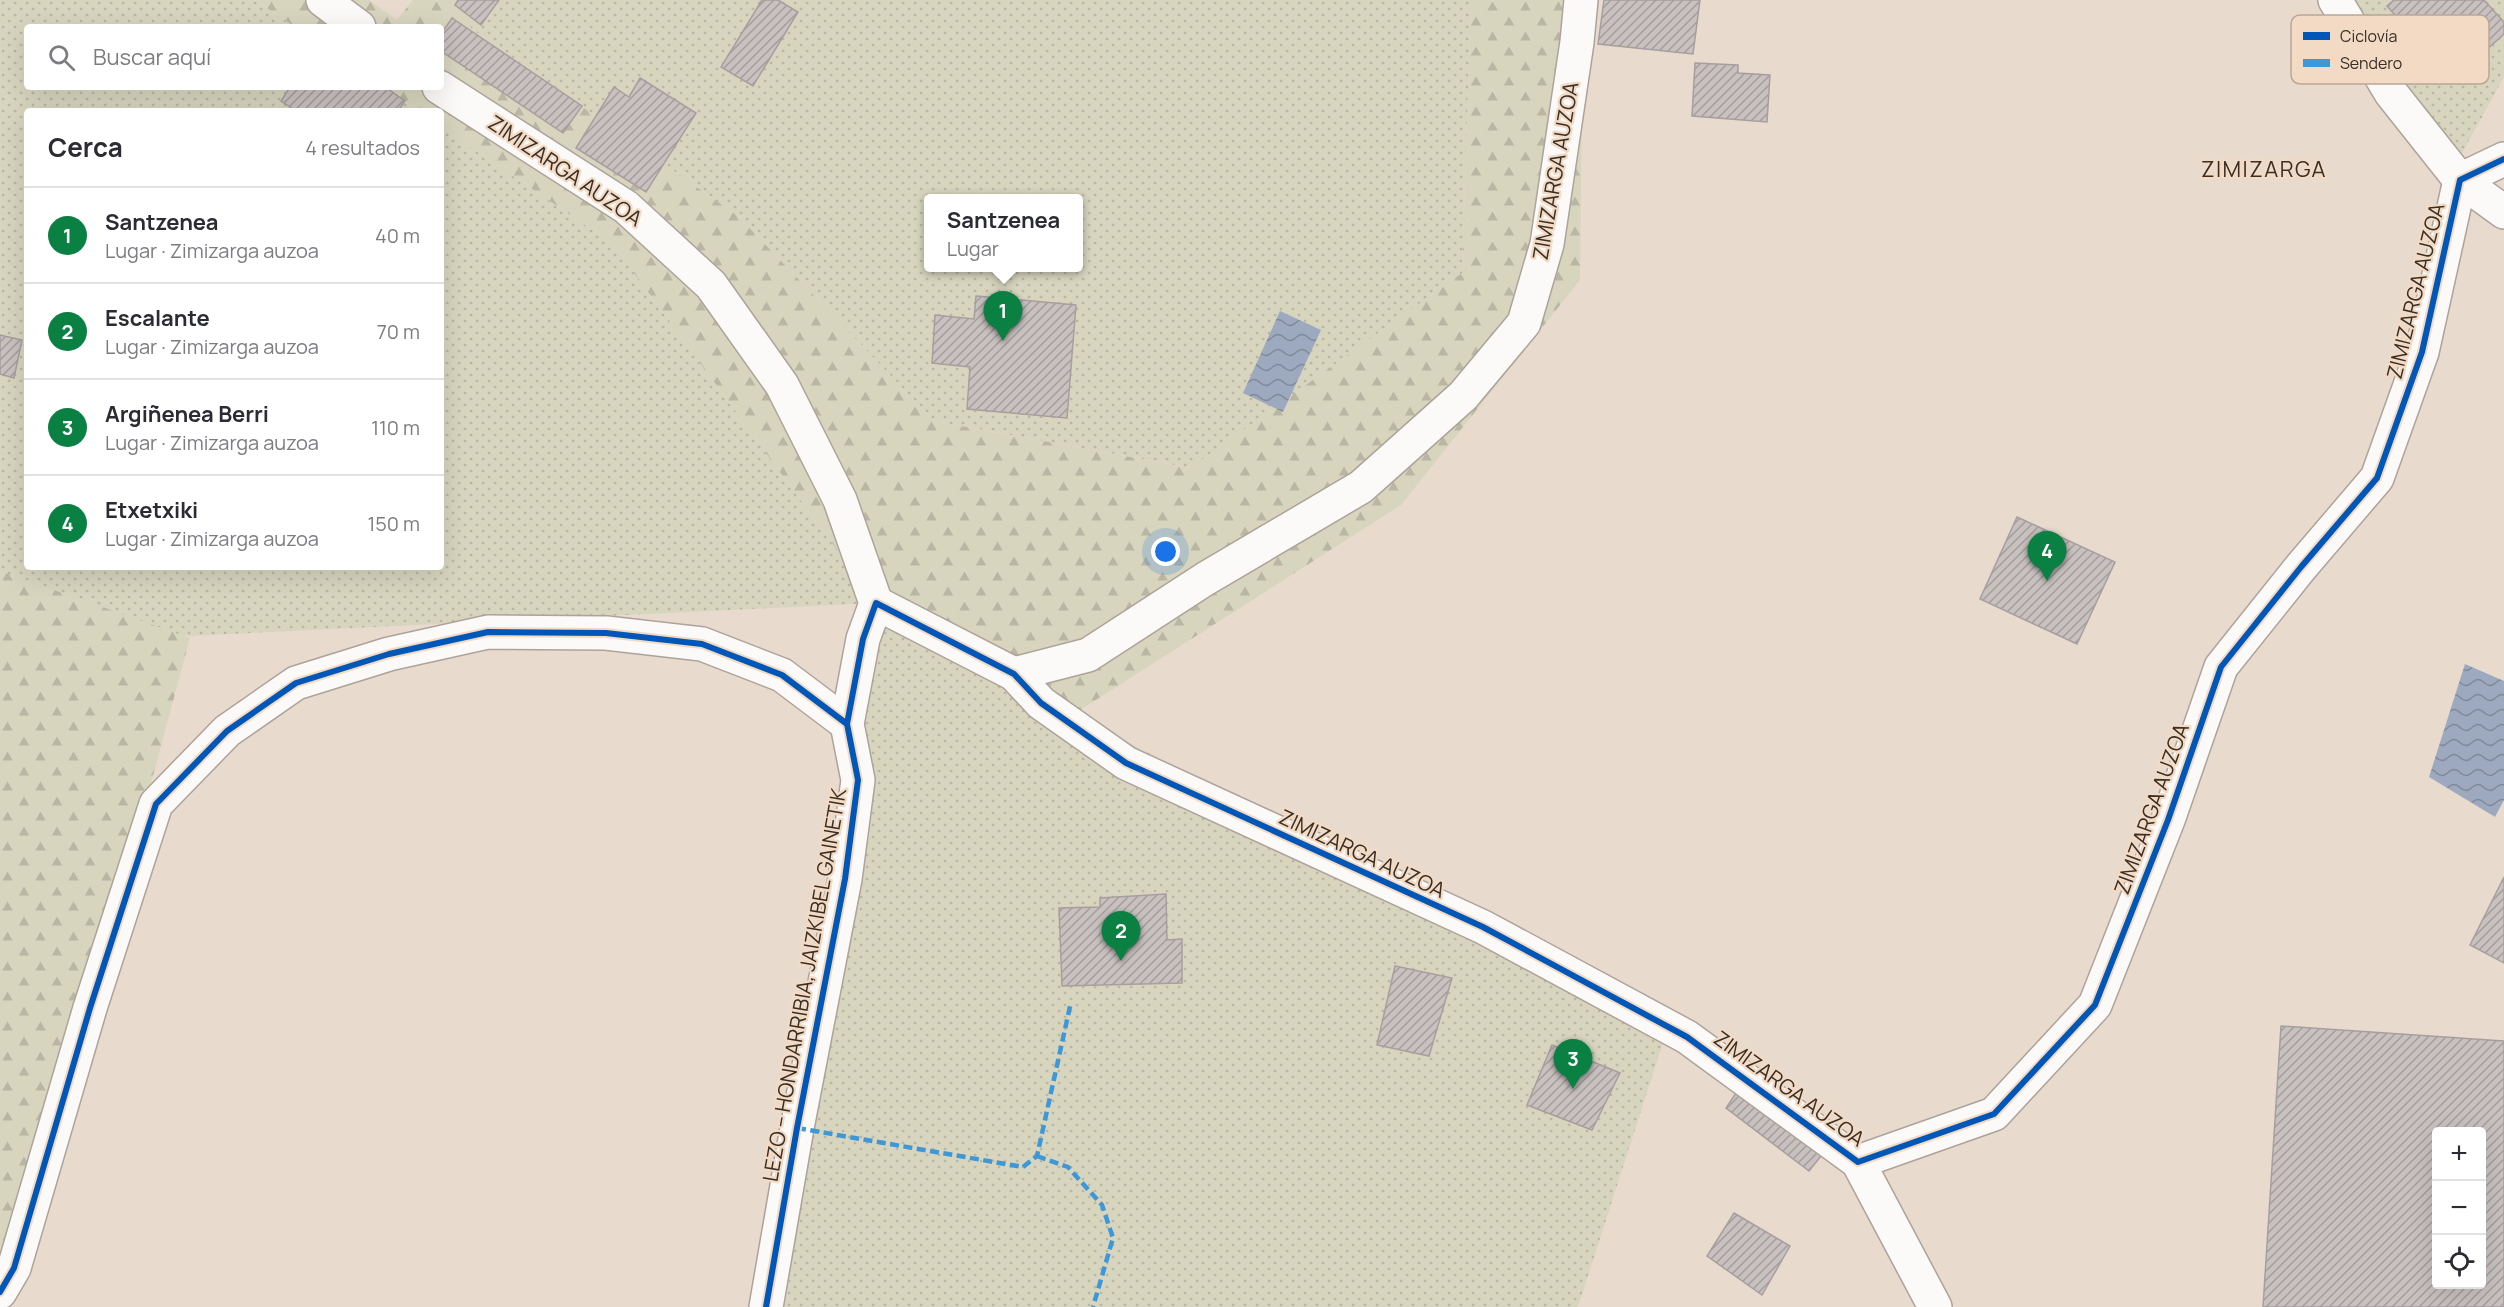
<!DOCTYPE html>
<html lang="es">
<head>
<meta charset="utf-8">
<style>
  body { margin:0; font-family:Manrope,sans-serif; background:#f7f7f7; color:#2b2b33 }
  .controls { position:absolute; right:18px; bottom:18px; display:grid; overflow:hidden; border-radius:6px; box-shadow:0 6px 24px #0002 }
  .controls button { width:54px; height:54px; display:grid; place-items:center; padding:0; border:0; border-bottom:2px solid #e1e1e2; background:#fff; color:#2b2b33; font:30px sans-serif }
  .you { position:absolute; left:1166px; top:552px; width:21px; height:21px; margin:-15px; border:4px solid #fff; border-radius:50%; background:#1a73e8; box-shadow:0 0 0 9px #1a73e833 }
  .badge { display:grid; place-items:center; width:39px; height:39px; border-radius:50%; background:#0b8043; color:#fff; font-size:20px; font-weight:700 }
  .pin { position:absolute; translate:-50% -50px; filter:drop-shadow(0 2px 3px #0008) }
  .pin::after { content:''; position:absolute; top:32px; width:21px; height:18px; background:inherit; clip-path:polygon(0 0,100% 0,50% 100%) }
  .popup { position:absolute; left:924px; top:194px; width:159px; height:78px; box-sizing:border-box; display:grid; place-content:center; border-radius:6px; background:#fff; filter:drop-shadow(0 2px 4px #0005); font-size:20px; white-space:nowrap; color:#7c7c81 }
  .popup b { font-size:22px; color:#2b2b33 }
  .popup::after { content:''; position:absolute; left:50%; top:100%; margin-left:-12px; border:12px solid transparent; border-top-color:#fff }
  .list { margin:0; padding:0; list-style:none }
  h2 { display:flex; justify-content:space-between; align-items:center; height:78px; margin:0; padding:0 24px; font-size:26px }
  h2 small { font-size:20px; font-weight:400; color:#7c7c81 }
  .list li { display:grid; grid-template-columns:39px 1fr auto; gap:18px; align-items:center; box-sizing:border-box; height:96px; padding:0 24px; border-top:2px solid #e1e1e2 }
  .list b { display:block; font-size:22px; white-space:nowrap }
  .list p { margin:0; font-size:20px; white-space:nowrap; color:#7c7c81 }
  .list em { font-size:20px; font-style:normal; color:#7c7c81 }
  .icon { flex:none; width:33px; height:33px; fill:none; stroke:currentColor; stroke-width:2; stroke-linecap:round; stroke-linejoin:round }
  .map { position:relative; flex:none; width:2504px; height:1307px; overflow:hidden }
  .search { position:absolute; background:#fff; box-shadow:0 6px 24px #0002; left:24px; top:24px; width:420px; height:66px; display:flex; align-items:center; gap:15px; box-sizing:border-box; padding:0 21px; border-radius:6px; color:#7c7c81; font-size:22px }
  .panel { position:absolute; background:#fff; box-shadow:0 6px 24px #0002; left:24px; top:108px; width:420px; height:462px; border-radius:6px }
  .map>svg:first-child { display:block }
</style>
</head>
<body>
<div class="map">
<svg width="2504" height="1307" viewBox="0 0 2504 1307">
  <defs>
    <pattern id="grass-dots" width="8" height="8" patternUnits="userSpaceOnUse" patternTransform="scale(1.5)"><rect width="8" height="8" fill="#d7d5be"/><path d="M2 2h.1M6 6h.1" fill="none" stroke="#b9b7a3" stroke-width="1.8" stroke-linecap="round"/></pattern>
    <pattern id="forest-firs" width="22" height="20" patternUnits="userSpaceOnUse" patternTransform="scale(1.5)"><rect width="22" height="20" fill="#d7d5be"/><path d="M5 1l3.5 6h-7zM16 11l3.5 6h-7z" fill="#b9b7a3"/></pattern>
    <pattern id="water-waves" width="16" height="10" patternUnits="userSpaceOnUse" patternTransform="scale(1.5)"><rect width="16" height="10" fill="#9da9bf"/><path d="M0 5q4-4 8 0t8 0" fill="none" stroke="#818a9b"/></pattern>
    <pattern id="building-hatch" width="6" height="6" patternUnits="userSpaceOnUse" patternTransform="scale(1.5)"><rect width="6" height="6" fill="#c8c1c0"/><path d="M-1 1l2-2M0 6l6-6M5 7l2-2" fill="none" stroke="#a39d9c"/></pattern>
  </defs>
  <rect width="100%" height="100%" fill="#e8dbce"/>
  <g fill="url(#grass-dots)" fill-rule="evenodd">
    <polygon points="0,0 255,0 295,27 27,27 27,87 383,87 418,111 27,111 27,567 441,567 441,127 613,244 876,603 1074,714 1669,1024 1578,1307 751,1307 875,603 168,637 0,576"/>
    <path d="M491,0H1471L1462,273L1191,468L934,421L738,216L470,28ZM928,198H1078V268H928Z"/>
    <polygon points="2335,0 2504,0 2504,77 2461,155"/>
  </g>
  <g fill="url(#forest-firs)">
    <polygon points="255,0 369,0 397,20 413,0 491,0 470,28 738,216 934,421 1190,468 1462,273 1471,0 1583,0 1580,280 1401,505 1074,714 876,603 613,244 441,127 441,111 418,111 383,87 441,87 441,27 295,27"/>
    <polygon points="0,571 190,638 10,1307 0,1307"/>
  </g>
  <g fill="url(#water-waves)">
    <polygon points="1280,311 1321,330 1283,412 1243,393"/>
    <polygon points="2465,664 2504,681 2504,800 2495,817 2429,777"/>
  </g>
  <g fill="url(#building-hatch)" stroke="#a79f9f" stroke-width="1.5" fill-rule="evenodd">
    <polygon points="458,0 499,0 481,25 455,5"/>
    <polygon points="762,0 778,0 798,12 753,86 721,67"/>
    <polygon points="1604,0 1700,0 1693,54 1598,44"/>
    <polygon points="2394,0 2484,0 2504,22 2504,34 2453,80 2387,6"/>
    <polygon points="452,18 582,106 563,133 441,51 441,34"/>
    <polygon points="1695,63 1738,65 1738,73 1770,75 1767,122 1692,116"/>
    <polygon points="640,78 696,113 646,192 576,148 614,87 629,97"/>
    <polygon points="290,87 385,87 405,101 398,111 296,111 281,101"/>
    <polygon points="976,296 1076,305 1067,418 967,409 970,367 932,363 935,315 974,319"/>
    <polygon points="0,335 22,340 14,378 0,374"/>
    <polygon points="2017,517 2115,562 2077,644 1980,599"/>
    <polygon points="2504,877 2504,963 2470,945"/>
    <polygon points="1166,894 1167,940 1182,939 1182,983 1062,986 1059,908 1100,907 1100,898"/>
    <polygon points="1395,966 1452,978 1429,1056 1377,1045"/>
    <path d="M2281,1026L2504,1041V1307H2263ZM2436,1132H2482V1284H2436Z"/>
    <polygon points="1552,1045 1620,1073 1592,1130 1527,1105"/>
    <polygon points="1738,1090 1801,1134 1821,1156 1809,1171 1726,1108"/>
    <polygon points="1734,1213 1790,1246 1762,1295 1707,1256"/>
  </g>
  <g fill="none" stroke-linecap="round" stroke-linejoin="round">
    <defs>
      <g id="street">
        <polyline points="323,0 359,27"/>
        <polyline points="2335,0 2391,93 2460,180 2504,212"/>
        <polyline points="439,87 626,207 711,285 782,385 840,500 876,603"/>
        <polyline points="1014,674 1088,655 1205,579 1361,487 1463,396 1524,323 1547,244 1577,42 1581,0"/>
        <polyline points="847,724 863,639 876,603 1014,674 1041,703 1126,763 1483,927 1687,1037 1858,1162 1994,1114 2095,1005 2168,820 2221,667 2301,567 2377,478 2422,352 2460,180 2504,159"/>
        <polyline points="1858,1162 1935,1307"/>
      </g>
      <polyline id="secondary" points="0,1292 14,1268 90,1008 156,804 227,731 296,683 389,654 488,632 606,633 702,644 782,675 847,724 858,780 845,879 797,1128 766,1307"/>
    </defs>
    <use href="#street" stroke="#ada39a" stroke-width="36"/>
    <use href="#secondary" stroke="#ada39a" stroke-width="36"/>
    <use href="#street" stroke="#fcfaf8" stroke-width="33"/>
    <use href="#secondary" stroke="#fcfaf8" stroke-width="33"/>
    <g stroke="#3e97d6" stroke-width="4.5" stroke-dasharray="9 4.5" stroke-linecap="butt">
      <polyline points="797,1128 1023,1167 1037,1156 1071,1002"/>
      <polyline points="1037,1156 1068,1167 1102,1205 1113,1238 1093,1307"/>
    </g>
    <defs>
      <g id="cycleway">
        <polyline points="847,724 863,639 876,603 1014,674 1041,703 1126,763 1483,927 1687,1037 1858,1162 1994,1114 2095,1005 2168,820 2221,667 2301,567 2377,478 2422,352 2460,180 2504,159"/>
        <polyline points="0,1292 14,1268 90,1008 156,804 227,731 296,683 389,654 488,632 606,633 702,644 782,675 847,724 858,780 845,879 797,1128 766,1307"/>
      </g>
    </defs>
    <use href="#cycleway" stroke="#f3dac4" stroke-width="10"/>
    <use href="#cycleway" stroke="#0057b8" stroke-width="6"/>
  </g>
  <g text-anchor="middle" stroke-width="4.5" stroke-linejoin="round" paint-order="stroke">
    <g font-size="21" fill="#382f26" stroke="#f3dac4">
      <text transform="translate(565 171) rotate(34)" y="7">ZIMIZARGA AUZOA</text>
      <text transform="translate(1556 171) rotate(-80)" y="7">ZIMIZARGA AUZOA</text>
      <text transform="translate(2416 291) rotate(-76)" y="7">ZIMIZARGA AUZOA</text>
      <text transform="translate(2152 809) rotate(-70)" y="7">ZIMIZARGA AUZOA</text>
      <text transform="translate(1362 854) rotate(25)" y="7">ZIMIZARGA AUZOA</text>
      <text transform="translate(805 985) rotate(-80)" y="7">LEZO – HONDARRIBIA, JAIZKIBEL GAINETIK</text>
      <text transform="translate(1789 1089) rotate(36)" y="7">ZIMIZARGA AUZOA</text>
    </g>
    <g font-size="22" letter-spacing="1.5" fill="#382f26" stroke="#f3dac4">
      <text x="2264" y="177">ZIMIZARGA</text>
    </g>
  </g>
  <rect x="2291" y="15" width="198" height="69" rx="9" fill="#f3dac4" stroke="#bba795" stroke-width="1.5"/>
  <rect x="2303" y="32" width="27" height="8" fill="#0057b8"/>
  <rect x="2303" y="59" width="27" height="8" fill="#3e97d6"/>
  <g font-size="16" fill="#382f26">
    <text x="2340" y="42">Ciclovía</text>
    <text x="2340" y="69">Sendero</text>
  </g>
</svg>
<div class="controls">
<button>+</button>
<button>−</button>
<button><svg class="icon" aria-label="locate" viewBox="0 0 24 24"><circle cx="12" cy="12" r="6"/><path d="M12 2v4M12 18v4M2 12h4M18 12h4"/></svg></button>
</div>
<div class="you"></div>
<div class="pin badge" style="left:1003px;top:341px">1</div>
<div class="popup"><b>Santzenea</b>Lugar</div>
<div class="pin badge" style="left:1121px;top:961px">2</div>
<div class="pin badge" style="left:1573px;top:1089px">3</div>
<div class="pin badge" style="left:2047px;top:581px">4</div>
<div class="search"><svg class="icon" aria-label="search" viewBox="0 0 24 24"><circle cx="10" cy="10" r="6"/><path d="M15 15l6 6"/></svg>Buscar aquí</div>
<section class="panel">
<h2>Cerca<small>4 resultados</small></h2>
<ul class="list">
<li><span class="badge">1</span><div><b>Santzenea</b><p>Lugar · Zimizarga auzoa</p></div><em>40 m</em></li>
<li><span class="badge">2</span><div><b>Escalante</b><p>Lugar · Zimizarga auzoa</p></div><em>70 m</em></li>
<li><span class="badge">3</span><div><b>Argiñenea Berri</b><p>Lugar · Zimizarga auzoa</p></div><em>110 m</em></li>
<li><span class="badge">4</span><div><b>Etxetxiki</b><p>Lugar · Zimizarga auzoa</p></div><em>150 m</em></li>
</ul>
</section>
</div>
</body>
</html>
